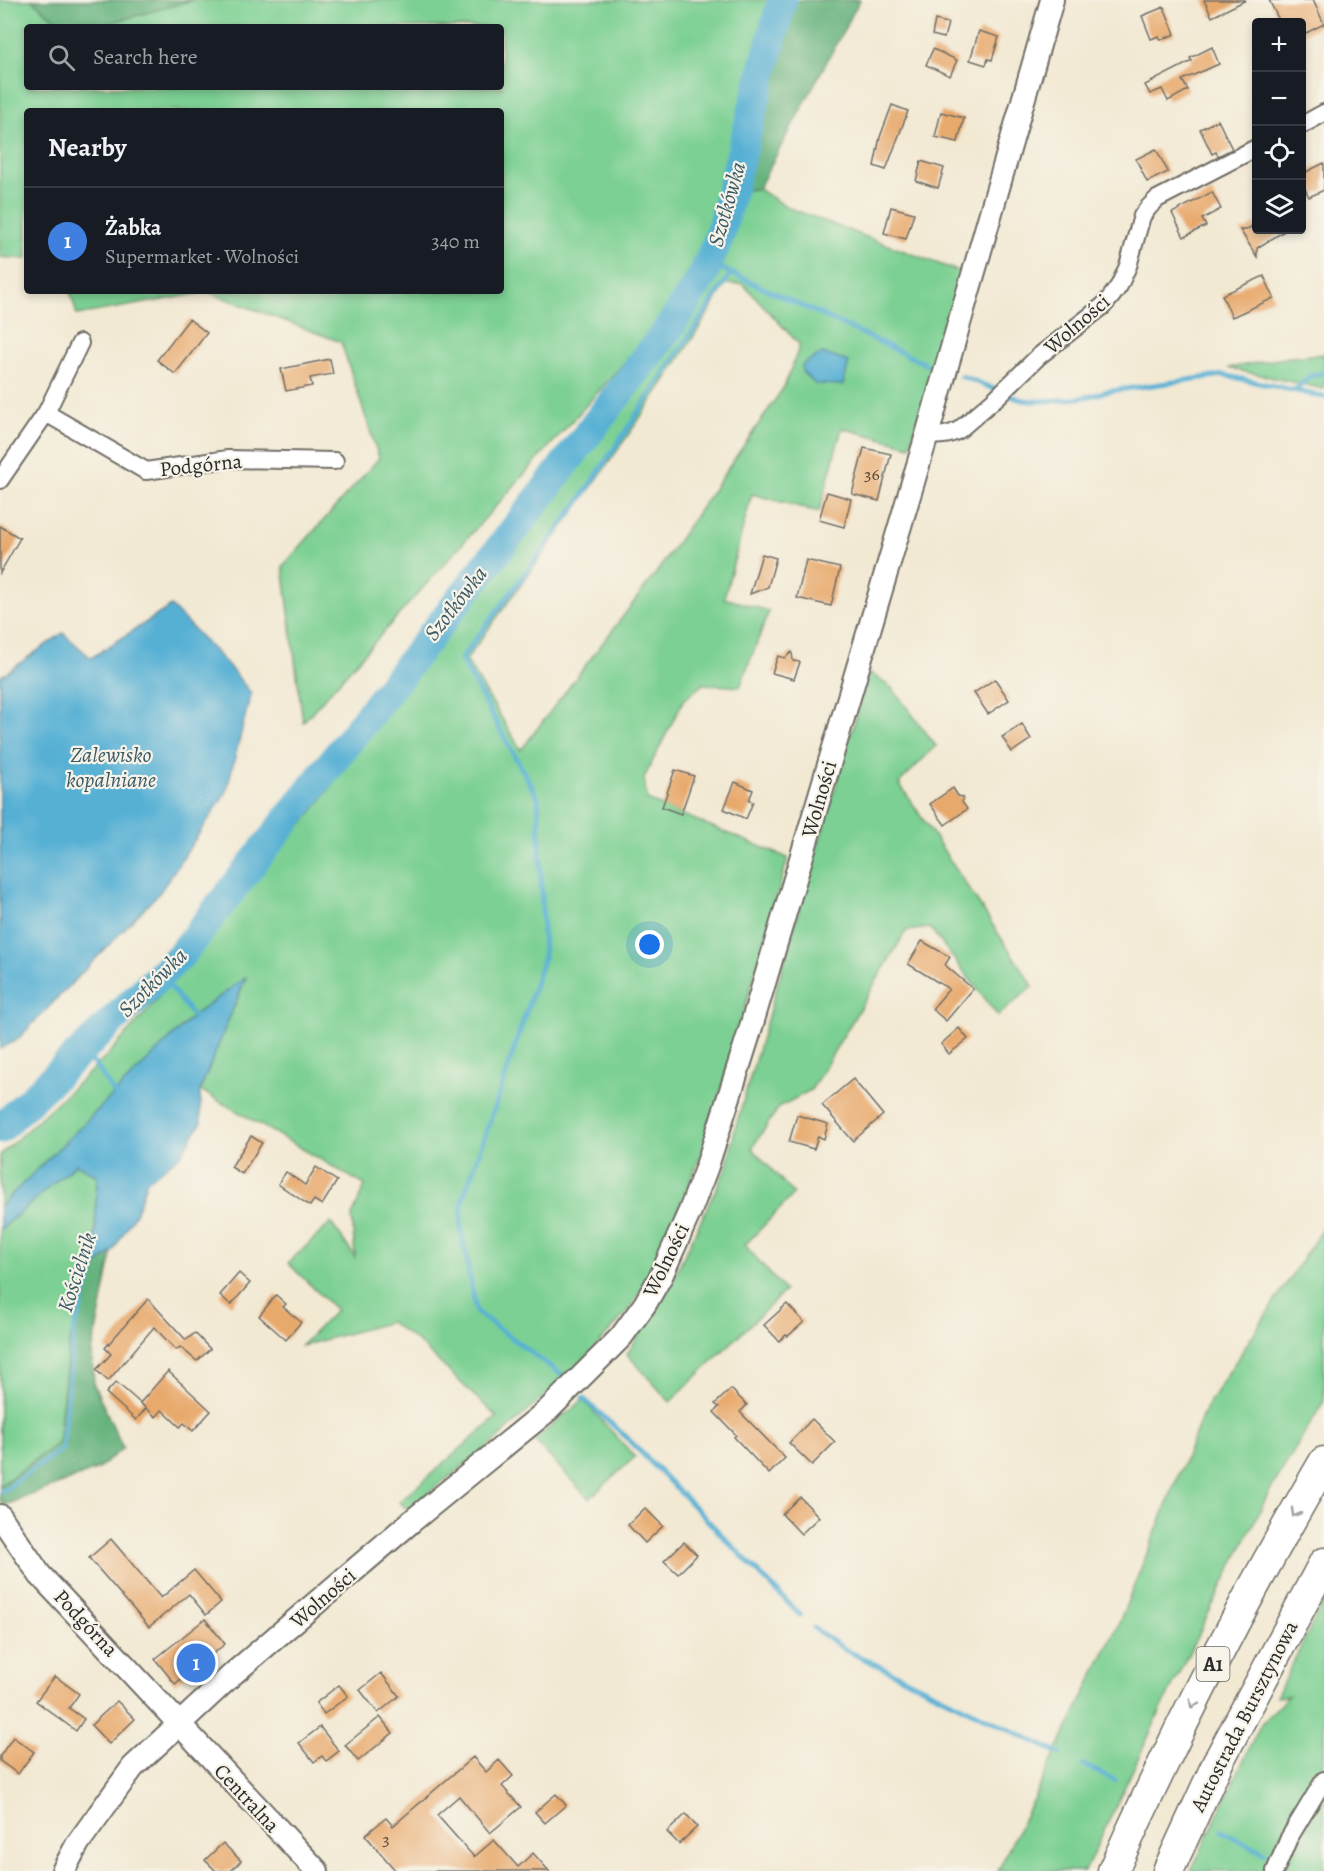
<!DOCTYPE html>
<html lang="en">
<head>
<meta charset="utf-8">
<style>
  body { margin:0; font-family:Alegreya,serif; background:#20242c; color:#f1f3f6 }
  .controls { position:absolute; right:18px; top:18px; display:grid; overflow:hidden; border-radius:6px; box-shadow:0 3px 9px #0003 }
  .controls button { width:54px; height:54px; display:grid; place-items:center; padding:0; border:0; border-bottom:2px solid #363941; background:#171b24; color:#f1f3f6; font:30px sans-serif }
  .you { position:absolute; left:650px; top:945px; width:21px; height:21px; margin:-15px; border:4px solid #fff; border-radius:50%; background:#1a73e8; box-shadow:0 0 0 9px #1a73e833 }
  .badge { display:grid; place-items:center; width:39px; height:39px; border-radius:50%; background:#d690ce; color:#fff; font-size:20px; font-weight:700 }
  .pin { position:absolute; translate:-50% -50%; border:3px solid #fff; box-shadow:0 2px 6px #0006 }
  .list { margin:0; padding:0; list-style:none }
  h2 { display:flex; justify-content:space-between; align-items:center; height:78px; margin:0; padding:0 24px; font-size:26px }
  h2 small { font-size:20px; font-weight:400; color:#9ea1a6 }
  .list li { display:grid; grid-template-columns:39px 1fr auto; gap:18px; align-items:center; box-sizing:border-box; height:108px; padding:0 24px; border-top:2px solid #363941 }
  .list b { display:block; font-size:22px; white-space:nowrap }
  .list p { margin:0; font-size:20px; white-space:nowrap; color:#9ea1a6 }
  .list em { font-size:20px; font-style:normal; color:#9ea1a6 }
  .icon { flex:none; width:33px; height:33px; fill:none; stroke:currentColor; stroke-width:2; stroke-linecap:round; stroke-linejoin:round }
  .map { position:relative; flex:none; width:1324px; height:1871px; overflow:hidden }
  .search { position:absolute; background:#171b24; box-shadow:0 3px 9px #0003; left:24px; top:24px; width:480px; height:66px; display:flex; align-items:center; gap:15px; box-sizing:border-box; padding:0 21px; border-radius:6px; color:#9ea1a6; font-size:22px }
  .panel { position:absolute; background:#171b24; box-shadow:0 3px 9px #0003; left:24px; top:108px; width:480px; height:186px; border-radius:6px }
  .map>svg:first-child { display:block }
</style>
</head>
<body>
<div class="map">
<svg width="1324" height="1871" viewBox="0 0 1324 1871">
  <rect width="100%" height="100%" fill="#f7f3e8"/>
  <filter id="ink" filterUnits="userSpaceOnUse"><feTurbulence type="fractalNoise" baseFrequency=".0167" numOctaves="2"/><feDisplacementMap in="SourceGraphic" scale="12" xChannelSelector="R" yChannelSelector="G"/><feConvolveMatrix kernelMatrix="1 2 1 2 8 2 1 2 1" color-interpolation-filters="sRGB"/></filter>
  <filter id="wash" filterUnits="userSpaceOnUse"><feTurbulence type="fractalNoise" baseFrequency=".008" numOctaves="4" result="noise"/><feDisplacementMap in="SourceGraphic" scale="24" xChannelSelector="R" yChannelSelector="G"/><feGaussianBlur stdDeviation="1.35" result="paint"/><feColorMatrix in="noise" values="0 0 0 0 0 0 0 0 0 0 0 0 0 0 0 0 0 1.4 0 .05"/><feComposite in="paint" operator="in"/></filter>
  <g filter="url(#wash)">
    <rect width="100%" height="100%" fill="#f2e9d3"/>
    <g fill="#7cd093" stroke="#547e5f" stroke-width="1.5" fill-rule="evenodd">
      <polygon points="0,0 32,0 64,27 27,27 27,87 501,87 501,27 95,27 189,0 773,0 726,189 701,257 665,317 303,722 283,566 379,458 341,342 208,292 77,315 70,291 501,291 501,111 27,111 27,259 0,257"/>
      <path d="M758,189L789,208L963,273L910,446L842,428L819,512L752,494L724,598L769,611L740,687L703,684L683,701L644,778L647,800L788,858L705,1146L657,1260L630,1309L571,1374L537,1402L495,1441L408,1509L399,1502L497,1417L418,1342L390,1322L301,1346L336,1310L288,1263L331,1223L355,1257L352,1216L365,1185L200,1090L245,979L193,1016L0,1206V1155L105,1058L147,1011L320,802L486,573L705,284L740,190ZM726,284H743L800,345L784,387L656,573L521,750L466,660C555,537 648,415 726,284Z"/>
      <polygon points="1324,354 1324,389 1228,368 1290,357"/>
      <polygon points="869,672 893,689 936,746 899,783 1033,986 998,1016 930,928 906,931 811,1090 779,1107 752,1148 794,1194 745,1245 785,1291 670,1402 627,1354 665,1295 727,1166 735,1129"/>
      <polygon points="76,1163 97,1176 94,1259 69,1343 58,1443 0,1486 0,1230"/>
      <polygon points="1324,1226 1324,1401 1268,1494 1167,1697 1085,1871 998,1871 1119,1623 1206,1407"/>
      <polygon points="583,1400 635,1457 589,1499 534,1440"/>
      <polygon points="1324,1600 1324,1762 1271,1852 1263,1871 1191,1871 1260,1726 1288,1696 1276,1697"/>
      <polygon points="1324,1793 1324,1871 1284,1871 1296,1843"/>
    </g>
    <g fill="#65b27d" stroke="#486e54" stroke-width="1.5">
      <polygon points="32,0 193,0 95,27 64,27"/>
      <polygon points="791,0 860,0 758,189 740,190"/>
      <polygon points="112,1253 92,1352 94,1385 123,1448 98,1469 5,1505 0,1500 0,1486 58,1443 69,1343 94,1266"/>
    </g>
    <g fill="#56b0d4" stroke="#406e80" stroke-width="1.5">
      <polygon points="822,353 849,362 843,385 815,384 802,372 802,365"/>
      <polygon points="171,606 225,662 251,693 226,793 160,892 17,1040 0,1049 0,677 63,633 91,658"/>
      <polygon points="246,977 200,1090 201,1123 180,1156 147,1181 136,1212 112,1253 94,1266 97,1176 76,1164 0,1230 0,1206 193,1016"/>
    </g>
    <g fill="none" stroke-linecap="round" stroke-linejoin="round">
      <g stroke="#56b0d4" stroke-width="5">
        <path d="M708,262C781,297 855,329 927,365"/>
        <path d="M961,376C981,383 1000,392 1019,399C1037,404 1087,399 1104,392L1223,375L1324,397"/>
        <polyline points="1295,390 1310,376 1324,373"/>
        <polyline points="161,975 193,1016"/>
        <polyline points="82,1050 96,1066 118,1098"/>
        <polyline points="562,1375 476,1312 461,1229 462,1202 505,1077 544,957 538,798 461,659 578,503 731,273"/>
        <polyline points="583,1398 626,1437 800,1615"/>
        <polyline points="2,1491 62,1449 74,1330 96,1260"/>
        <polyline points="814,1628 846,1650 1060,1754"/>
        <polyline points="1083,1765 1115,1780"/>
        <polyline points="1222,1831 1265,1853"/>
      </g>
      <polyline stroke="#56b0d4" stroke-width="30" points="0,1129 180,956 531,508 671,325 703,275 719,237 782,0"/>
    </g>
    <g id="blocks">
      <g fill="#e8a96c">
        <polygon points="1204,0 1246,0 1212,17"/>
        <polygon points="1269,0 1313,0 1324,24 1302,35 1302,22 1280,22"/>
        <polygon points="1164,7 1175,34 1161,40 1159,36 1151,39 1142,16"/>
        <polygon points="935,20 948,23 944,38 932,35"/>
        <polygon points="979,31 999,37 992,60 988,59 986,65 970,60"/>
        <polygon points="1212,47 1219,64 1182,80 1188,90 1168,101 1162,89 1150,94 1145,85 1192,61 1190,58"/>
        <polygon points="933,49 957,60 950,76 926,65"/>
        <polygon points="892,105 908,111 886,170 874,166 880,137"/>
        <polygon points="941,112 964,118 958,142 935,137"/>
        <polygon points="1218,120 1232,149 1218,156 1216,152 1212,154 1200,129"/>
        <polygon points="1156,149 1168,172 1147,182 1136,159"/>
        <polygon points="921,161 944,168 938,188 916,181"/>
        <polygon points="1324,163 1324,190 1309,197 1302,183 1302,174"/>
        <polygon points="1212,192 1221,209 1202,219 1206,226 1184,237 1172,213"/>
        <polygon points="891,207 914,213 906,239 884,233"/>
        <polygon points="1257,223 1257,230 1286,230 1257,248 1257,257 1240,230 1246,230"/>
        <polygon points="1264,276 1274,298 1232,317 1222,295"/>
        <polygon points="189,319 207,333 175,374 157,360"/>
        <polygon points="330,359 333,374 310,378 312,386 286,391 281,369"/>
        <polygon points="864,448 891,454 879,501 852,494"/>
        <polygon points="827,492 851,499 844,527 819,520"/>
        <polygon points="0,526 20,538 0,573"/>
        <polygon points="762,554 776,558 768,587 750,594"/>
        <polygon points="806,560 840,568 831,606 797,598"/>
        <polygon points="792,652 793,661 800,662 794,679 772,673 778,656 785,658"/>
        <polygon points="995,679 1009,700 988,714 974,693"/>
        <polygon points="1022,724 1031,739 1012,752 1002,737"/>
        <polygon points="675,770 694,776 681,814 662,807"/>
        <polygon points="735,782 753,790 749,800 753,802 746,819 724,809"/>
        <polygon points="953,788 958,796 963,797 962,802 967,809 945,825 930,804"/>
        <polygon points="922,941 950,957 945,965 973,989 946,1021 932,1009 949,989 908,964"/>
        <polygon points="959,1028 968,1039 949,1054 941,1044"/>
        <polygon points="853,1079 883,1115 853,1141 822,1105"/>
        <polygon points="797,1115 828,1124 824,1139 818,1136 814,1149 789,1142"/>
        <polygon points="251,1136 262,1143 242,1174 231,1167"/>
        <polygon points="316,1167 337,1181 322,1205 314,1200 310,1206 278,1184 286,1172 305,1185"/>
        <polygon points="239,1273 250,1283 231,1305 220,1295"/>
        <polygon points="276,1295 286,1304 283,1307 301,1322 286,1340 259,1316"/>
        <polygon points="148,1299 186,1340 195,1333 210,1349 197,1361 180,1347 176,1350 154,1327 108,1381 96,1370 111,1354 105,1348"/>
        <polygon points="787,1304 804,1322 788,1336 786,1335 779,1341 764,1325"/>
        <polygon points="168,1371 211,1411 193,1431 184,1423 180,1427 162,1410 156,1417 140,1403"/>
        <polygon points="116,1382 146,1408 136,1420 106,1393"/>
        <polygon points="731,1389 747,1405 740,1412 785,1458 769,1474 734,1437 736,1435 714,1412 719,1407 715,1404"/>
        <polygon points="812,1419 835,1442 812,1465 789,1443"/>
        <polygon points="800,1497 819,1517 801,1534 782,1514"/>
        <polygon points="645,1508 663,1526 645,1543 628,1525"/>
        <polygon points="111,1539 161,1598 194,1570 221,1602 206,1615 189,1594 149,1627 89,1558"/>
        <polygon points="684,1542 697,1555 678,1574 664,1561"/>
        <polygon points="205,1619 225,1644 175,1684 155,1659"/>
        <polygon points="381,1673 399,1696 378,1713 360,1690"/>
        <polygon points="55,1676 79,1694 69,1708 84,1719 76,1731 36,1701"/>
        <polygon points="339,1685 348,1696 324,1714 316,1703"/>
        <polygon points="117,1701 135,1719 109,1744 91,1725"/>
        <polygon points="380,1717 393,1733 358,1761 345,1745"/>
        <polygon points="320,1727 339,1751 326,1761 322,1756 314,1762 299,1743"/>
        <polygon points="13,1737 34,1752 18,1774 0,1761 0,1756"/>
        <polygon points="473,1757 486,1772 499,1760 513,1776 502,1786 521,1807 490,1833 459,1796 437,1815 474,1857 494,1840 518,1867 533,1853 549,1871 396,1871 365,1835 386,1818 393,1826"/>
        <polygon points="556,1794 566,1805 545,1823 535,1812"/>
        <polygon points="686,1814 697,1827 679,1844 667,1832"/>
        <polygon points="223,1843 241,1861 231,1871 216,1871 205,1860"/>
      </g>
    </g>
  </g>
  <g filter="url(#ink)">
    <use href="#blocks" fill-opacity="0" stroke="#716e66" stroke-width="1.5"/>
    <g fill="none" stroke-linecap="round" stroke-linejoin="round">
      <defs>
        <g id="street">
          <polyline points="1302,125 1324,113"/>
          <polyline points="46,413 146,471 228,459 335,461"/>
          <path d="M927,435C939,436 948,436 959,430L997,397L1039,356L1103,306L1111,297L1119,286L1128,266L1142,216L1149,207L1157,199L1256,148"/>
          <polyline points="0,480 46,413 80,343"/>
          <polyline points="1275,1871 1289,1838 1324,1780"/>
        </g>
        <g id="secondary">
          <polyline points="0,1516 40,1575 317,1871"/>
          <polyline points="63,1871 78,1843 133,1767 234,1673 412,1521 548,1410 621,1337 645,1304 661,1276 690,1211 707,1166 748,1037 927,435 1052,0"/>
        </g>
        <g id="highway">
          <path d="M1113,1871C1176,1731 1246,1595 1324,1462"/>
          <polyline points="1168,1871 1219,1760 1324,1563"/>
        </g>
      </defs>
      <use href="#street" stroke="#716e66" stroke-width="20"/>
      <use href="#secondary" stroke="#716e66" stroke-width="26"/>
      <use href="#highway" stroke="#716e66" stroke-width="33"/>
      <use href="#street" stroke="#fff" stroke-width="16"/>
      <use href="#secondary" stroke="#fff" stroke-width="22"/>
      <use href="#highway" stroke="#fff" stroke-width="30"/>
    </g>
    <defs><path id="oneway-chevron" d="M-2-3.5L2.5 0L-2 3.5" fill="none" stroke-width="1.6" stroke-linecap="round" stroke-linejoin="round" transform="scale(1.5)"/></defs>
    <g stroke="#a0a0a0">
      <use href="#oneway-chevron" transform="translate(1295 1513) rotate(120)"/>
      <use href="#oneway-chevron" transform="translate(1193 1704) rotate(117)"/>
    </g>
  </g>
  <g text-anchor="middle" stroke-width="4.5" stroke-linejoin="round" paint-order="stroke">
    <g font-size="18" fill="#5a4a3b">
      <text x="872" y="480">36</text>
      <text x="386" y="1845">3</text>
    </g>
    <rect fill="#f7f3e8" stroke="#686764" stroke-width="1.5" x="1196.5" y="1647" width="33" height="34" rx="4.5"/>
    <g font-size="20" font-weight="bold" fill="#2b2b2b">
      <text x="1213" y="1671">A1</text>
    </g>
    <g font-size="21" fill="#2b2b2b" stroke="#f7f3e8">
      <text transform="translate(1077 324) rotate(-41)" y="7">Wolności</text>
      <text transform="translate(201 465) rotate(-6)" y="7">Podgórna</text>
      <text transform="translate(819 799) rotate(-74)" y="7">Wolności</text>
      <text transform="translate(666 1260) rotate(-64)" y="7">Wolności</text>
      <text transform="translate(323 1598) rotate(-41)" y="7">Wolności</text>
      <text transform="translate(86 1623) rotate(47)" y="7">Podgórna</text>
      <text transform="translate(1244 1716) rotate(-63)" y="7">Autostrada Bursztynowa</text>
      <text transform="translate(247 1798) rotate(47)" y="7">Centralna</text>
    </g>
    <g font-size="22" font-style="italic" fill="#3a5a66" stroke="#f7f3e8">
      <text transform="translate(726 204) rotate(-74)" y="8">Szotkówka</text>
      <text transform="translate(455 603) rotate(-52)" y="8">Szotkówka</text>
      <text x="111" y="762">Zalewisko<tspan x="111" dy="25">kopalniane</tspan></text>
      <text transform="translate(152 982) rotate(-45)" y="8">Szotkówka</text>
      <text transform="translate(76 1272) rotate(-72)" y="8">Kościelnik</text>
    </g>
  </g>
</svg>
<div class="controls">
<button>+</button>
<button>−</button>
<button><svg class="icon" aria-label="locate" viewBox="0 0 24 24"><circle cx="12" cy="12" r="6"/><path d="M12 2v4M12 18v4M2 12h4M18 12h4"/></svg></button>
<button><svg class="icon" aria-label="layers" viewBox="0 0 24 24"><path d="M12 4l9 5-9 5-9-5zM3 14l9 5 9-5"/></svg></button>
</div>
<div class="you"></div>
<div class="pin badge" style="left:196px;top:1663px;background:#3f7fe0">1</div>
<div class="search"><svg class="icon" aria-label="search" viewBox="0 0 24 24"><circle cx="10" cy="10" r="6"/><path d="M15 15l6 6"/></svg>Search here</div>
<section class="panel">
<h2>Nearby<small></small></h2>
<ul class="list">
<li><span class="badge" style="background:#3f7fe0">1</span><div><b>Żabka</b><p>Supermarket · Wolności</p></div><em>340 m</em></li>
</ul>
</section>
</div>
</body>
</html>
